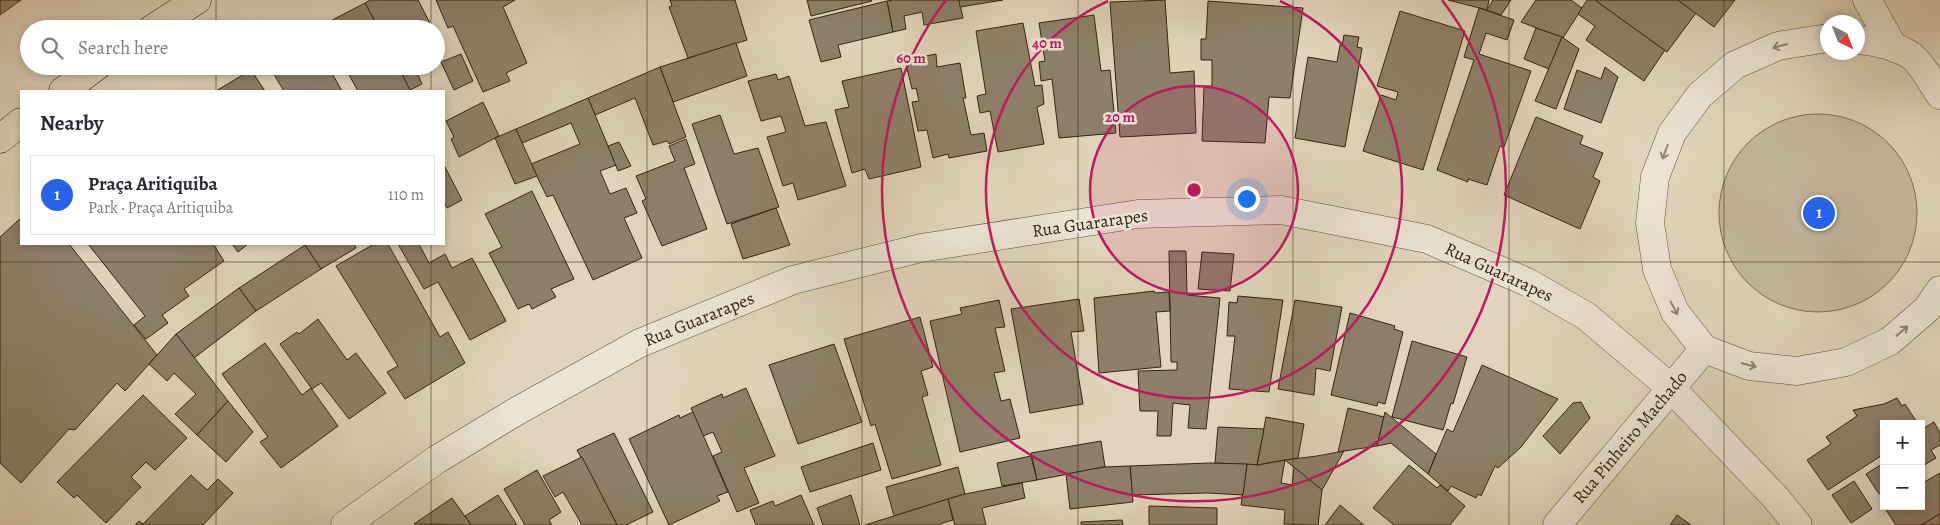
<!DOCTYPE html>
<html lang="en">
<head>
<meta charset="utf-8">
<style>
  body { margin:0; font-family:Alegreya,serif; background:#f7f7f7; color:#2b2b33 }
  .controls { position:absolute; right:15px; bottom:15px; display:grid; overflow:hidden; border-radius:0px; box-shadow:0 2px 8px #0003 }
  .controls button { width:45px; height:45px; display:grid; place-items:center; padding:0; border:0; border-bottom:1px solid #e1e1e2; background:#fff; color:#2b2b33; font:25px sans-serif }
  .compass { position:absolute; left:1820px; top:15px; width:45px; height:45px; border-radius:50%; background:#fff; box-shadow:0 2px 8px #0003; rotate:138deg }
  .you { position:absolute; left:1246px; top:198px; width:18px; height:18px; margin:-12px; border:4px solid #fff; border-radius:50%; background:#1a73e8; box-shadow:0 0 0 8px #1a73e833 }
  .badge { display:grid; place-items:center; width:32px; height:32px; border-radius:50%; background:#2563eb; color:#fff; font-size:16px; font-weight:700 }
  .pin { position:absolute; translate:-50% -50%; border:2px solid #fff; box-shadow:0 1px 5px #0006 }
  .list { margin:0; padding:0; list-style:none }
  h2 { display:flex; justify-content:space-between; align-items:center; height:65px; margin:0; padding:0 20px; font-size:21px }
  h2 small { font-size:16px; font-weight:400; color:#7c7c81 }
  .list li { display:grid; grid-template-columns:32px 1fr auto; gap:15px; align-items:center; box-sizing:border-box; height:80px; margin:0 10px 10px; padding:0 10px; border:1px solid #e1e1e2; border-radius:0px }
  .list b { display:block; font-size:19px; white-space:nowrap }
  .list p { margin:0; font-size:16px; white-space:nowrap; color:#7c7c81 }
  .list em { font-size:16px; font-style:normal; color:#7c7c81 }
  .icon { flex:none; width:28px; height:28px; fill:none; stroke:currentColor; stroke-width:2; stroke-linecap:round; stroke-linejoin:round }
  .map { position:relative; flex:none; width:1940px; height:525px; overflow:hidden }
  .search { position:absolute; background:#fff; box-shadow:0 2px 8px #0003; left:20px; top:20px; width:425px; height:55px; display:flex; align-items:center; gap:12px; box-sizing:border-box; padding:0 18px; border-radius:28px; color:#7c7c81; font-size:19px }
  .panel { position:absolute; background:#fff; box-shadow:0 2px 8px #0003; left:20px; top:90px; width:425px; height:155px; border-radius:0px }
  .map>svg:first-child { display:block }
</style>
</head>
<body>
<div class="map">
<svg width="1940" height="525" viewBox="0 0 1940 525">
  <rect width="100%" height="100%" fill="#e0d5bc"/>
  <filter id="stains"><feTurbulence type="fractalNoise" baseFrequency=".004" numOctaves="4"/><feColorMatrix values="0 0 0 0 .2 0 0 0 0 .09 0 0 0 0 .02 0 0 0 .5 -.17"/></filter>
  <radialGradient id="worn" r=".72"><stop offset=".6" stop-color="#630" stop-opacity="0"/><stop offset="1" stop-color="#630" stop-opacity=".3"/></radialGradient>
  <circle fill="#c3b79f" stroke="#7c6e58" cx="1818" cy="213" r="99"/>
  <g fill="#8d806a" stroke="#342411">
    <polygon points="0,0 21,0 0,15"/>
    <polygon points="370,0 418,0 433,29 379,29 365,3"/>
    <polygon points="436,0 515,0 503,7 527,63 506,73 510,81 483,92 453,26 448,28"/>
    <polygon points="670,0 735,0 747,40 688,58 669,7 672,6"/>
    <polygon points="807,0 871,0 872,1 811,16"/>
    <polygon points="893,0 959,0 963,18 924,25 922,12 904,16 906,29 893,32 887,1"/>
    <polygon points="959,0 1003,0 960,7"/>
    <polygon points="1165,0 1170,73 1194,71 1196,133 1120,137 1110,2"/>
    <polygon points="1448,0 1489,0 1487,10"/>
    <polygon points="1493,0 1511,0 1501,15 1487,10"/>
    <polygon points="1536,0 1571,0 1582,8 1563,38 1521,22"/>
    <polygon points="1587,0 1595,0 1665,50 1644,81 1586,40 1595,26 1578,14"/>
    <polygon points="1595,0 1678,0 1696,13 1667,52"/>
    <polygon points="1678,0 1735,0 1714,27"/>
    <polygon points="887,1 893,32 838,45 841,57 821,62 809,20"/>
    <polygon points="1208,1 1303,8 1290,98 1269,97 1265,143 1202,141 1204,86 1212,86 1212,60 1201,60 1201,39 1206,39"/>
    <polygon points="365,3 379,29 315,29"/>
    <polygon points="1479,8 1514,20 1507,40 1486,33 1479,54 1531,71 1504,147 1500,146 1487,185 1468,179 1468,182 1437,170 1474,60 1464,57"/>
    <polygon points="1400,11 1465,31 1423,170 1363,151 1381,95 1396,100 1398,92 1377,86"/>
    <polygon points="1094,15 1101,71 1110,70 1116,133 1059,138 1052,79 1041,81 1039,62 1045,61 1039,23"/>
    <polygon points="1023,23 1035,86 1042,85 1044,104 1037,107 1044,144 998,152 990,111 980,113 977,96 986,94 976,31"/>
    <polygon points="1536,28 1562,37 1549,69 1524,59"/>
    <polygon points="1344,35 1359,37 1357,47 1362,48 1345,147 1295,138 1308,57 1337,62 1340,45 1342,46"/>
    <polygon points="1562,37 1579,49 1556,109 1535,101"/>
    <polygon points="736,43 747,76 673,102 660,67"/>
    <polygon points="461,54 473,81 454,90 441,62"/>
    <polygon points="936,54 937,67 960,63 966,98 963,98 971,135 984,133 987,151 949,158 948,154 933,158 927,130 918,131 912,102 919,101 916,88 912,89 905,60"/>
    <polygon points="258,66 318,66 321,72 329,68 342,91 284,91 270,68 261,72"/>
    <polygon points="344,66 377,66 378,68 381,66 398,66 411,91 358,91"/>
    <polygon points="398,66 414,66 422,84 410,90"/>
    <polygon points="660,67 686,137 669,144 667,141 653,145 635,98 595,115 588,98"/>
    <polygon points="1605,67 1618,77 1601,123 1564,109 1577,70 1601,79"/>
    <polygon points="901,68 921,167 869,179 865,169 852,173 835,110 849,107 842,81"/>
    <polygon points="251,70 265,91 216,91"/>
    <polygon points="776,74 778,80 789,76 805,126 826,122 846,186 798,200 793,183 783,186 767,137 786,132 781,116 761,121 748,81"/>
    <polygon points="588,98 616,165 600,171 610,194 626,188 637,213 624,218 642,258 593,280 553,195 547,197 531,164 580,144 571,123 522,143 516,129"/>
    <polygon points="483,102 499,136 459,157 451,139 454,137 446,121"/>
    <polygon points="720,115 734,154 758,148 779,207 727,224 692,124"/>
    <polygon points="1536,117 1583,136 1580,144 1603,153 1593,177 1600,181 1580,229 1504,195"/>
    <polygon points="516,129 537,176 515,184 495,138"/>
    <polygon points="686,139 695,164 684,168 707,229 662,246 642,201 646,199 636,176 675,161 669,146"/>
    <polygon points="619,142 631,166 618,171 608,146"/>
    <polygon points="444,165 462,200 447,208 444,202"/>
    <polygon points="532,191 574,279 551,289 556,297 532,309 529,304 518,309 489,253 502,247 485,214"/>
    <polygon points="776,208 790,245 743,259 731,224"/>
    <polygon points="21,218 21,244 69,244 157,355 125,391 117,383 75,430 69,429 21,483 0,463 0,237"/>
    <polygon points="88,244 213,244 224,261 184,289 189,296 162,315 168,323 146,339 134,325 145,316"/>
    <polygon points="232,244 248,244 238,252"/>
    <polygon points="307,244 354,244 356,248 321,269 305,245"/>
    <polygon points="374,244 388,244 440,337 448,332 465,363 405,399 387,372 398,366 336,266"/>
    <polygon points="398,244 419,244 429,263 445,254 452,268 472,258 506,321 470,340 438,282 424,289"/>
    <polygon points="305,245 321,269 256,311 239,288"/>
    <polygon points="1169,251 1186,251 1187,295 1220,298 1206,429 1188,428 1190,405 1173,403 1171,436 1157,436 1158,411 1140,411 1138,371 1177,370 1177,362 1171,362"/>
    <polygon points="1202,252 1234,254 1230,291 1198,289"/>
    <polygon points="239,288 256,311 194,358 176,334"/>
    <polygon points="1154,291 1155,293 1169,292 1170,311 1156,312 1161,367 1099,373 1094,298"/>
    <polygon points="1238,296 1283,300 1269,392 1229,389 1235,336 1227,336 1229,302 1237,303"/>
    <polygon points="1079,299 1084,331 1071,332 1083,404 1030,413 1011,309"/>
    <polygon points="999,300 1005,327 995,328 1005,371 994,373 1001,401 1010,399 1020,438 960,452 930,321 962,314 960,308"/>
    <polygon points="1295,300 1342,307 1330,371 1316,368 1314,395 1278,389"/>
    <polygon points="1350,313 1395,326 1394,329 1403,332 1385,404 1378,402 1377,406 1331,395"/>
    <polygon points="920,317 933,367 921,371 928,395 922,397 941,465 892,479 875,424 871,426 844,339"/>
    <polygon points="318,319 347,360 356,353 386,393 349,419 321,383 312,389 280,344 297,332 299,334"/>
    <polygon points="176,334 228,401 197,435 175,414 196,394 174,373 167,381 149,364"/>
    <polygon points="1412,341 1467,357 1453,404 1451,403 1443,430 1392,417"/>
    <polygon points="265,343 302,395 311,388 338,426 281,468 260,442 268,437 222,374"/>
    <polygon points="834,344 862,422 798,444 769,365"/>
    <polygon points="1482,365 1558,399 1521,447 1498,468 1495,466 1481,496 1478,494 1476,498 1451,486 1448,491 1428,474 1447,429 1453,432"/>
    <polygon points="746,388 775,456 744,468 759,503 737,512 713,456 722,452 713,432 703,436 691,408 722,394 723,398"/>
    <polygon points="143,395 187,438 155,470 146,462 131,477 141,487 106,523 77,495 74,498 57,482"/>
    <polygon points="1897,398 1902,406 1905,404 1918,424 1884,424 1884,454 1828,490 1807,460 1831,444 1826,437 1857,416 1853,410 1884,404"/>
    <polygon points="228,401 253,432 226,462 197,435"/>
    <polygon points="1581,402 1590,418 1560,454 1543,436 1573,403"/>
    <polygon points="1348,408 1384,417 1377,446 1338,452"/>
    <polygon points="693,412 728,492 717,496 720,501 669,525 629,439 679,415 680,418"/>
    <polygon points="1385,412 1436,454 1428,474 1391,443 1377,446"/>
    <polygon points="1266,417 1304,424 1298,458 1257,465"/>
    <polygon points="1934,422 1940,433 1940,445 1931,450 1936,458 1921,467 1921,439 1923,438 1921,430"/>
    <polygon points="1218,427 1264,429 1257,465 1215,463"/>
    <polygon points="614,433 653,512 626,525 617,525 577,450"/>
    <polygon points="1101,441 1105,467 1037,480 1031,453"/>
    <polygon points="873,443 881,470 810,492 801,467"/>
    <polygon points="1344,451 1322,490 1285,460 1317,456"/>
    <polygon points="1031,456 1037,480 1002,486 997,463"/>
    <polygon points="582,457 614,519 617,525 582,525 563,492 555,497 543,476"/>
    <polygon points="1285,460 1281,483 1292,485 1294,467 1322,490 1318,525 1284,524 1285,510 1241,505 1247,464 1258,465"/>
    <polygon points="1209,463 1247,464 1243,495 1207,493 1132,495 1130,466"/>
    <polygon points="1884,463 1884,491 1879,494 1866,474"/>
    <polygon points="1409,465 1437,488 1440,485 1465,506 1450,525 1394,525 1373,508"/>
    <polygon points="1130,466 1133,502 1070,509 1066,474 1104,467"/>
    <polygon points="958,467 965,494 894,516 886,487"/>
    <polygon points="537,470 561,512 549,520 552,525 525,525 504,489"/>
    <polygon points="1940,473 1940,514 1921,525 1896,525 1884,507 1921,506 1921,484"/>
    <polygon points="191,475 207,490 218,479 233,493 203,525 135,525 139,521 143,524"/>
    <polygon points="1854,481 1872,509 1851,523 1832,495"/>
    <polygon points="1022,483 1025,498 982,508 986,525 955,525 948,499 965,494"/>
    <polygon points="498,495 517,525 471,525 465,516"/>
    <polygon points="801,495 814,525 756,525 750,510 773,501 775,506"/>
    <polygon points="851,495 860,525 823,525 817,508"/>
    <polygon points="452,498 471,525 414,524"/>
    <polygon points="948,499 953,520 936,525 865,525"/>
    <polygon points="1340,505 1364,525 1325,525"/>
    <polygon points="1149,506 1217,508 1217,525 1149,525"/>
    <polygon points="1940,514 1940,525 1921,525"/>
    <polygon points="1677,515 1691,525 1670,525"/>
    <polygon points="1122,520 1123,525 1081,525 1081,522"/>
  </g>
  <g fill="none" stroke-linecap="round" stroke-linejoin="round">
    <defs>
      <g id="minor">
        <polyline points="1867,0 1894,48"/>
        <polyline points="1828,38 1778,46 1735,65 1700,95 1672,133 1655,177 1650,223 1657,269 1675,312 1704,349 1749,366 1797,371 1846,362 1890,341 1927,309 1940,290"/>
        <path d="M1858,40C1874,41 1904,47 1916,60C1925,70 1932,83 1940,95"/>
        <polyline points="345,525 436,460 517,411 640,343 793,280 921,248 1138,214 1281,210 1427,239 1527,282 1586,316 1671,388 1775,497 1798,525"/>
        <polyline points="1557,525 1704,349"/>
      </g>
      <g id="major">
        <polyline points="152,29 197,0"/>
        <polyline points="63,91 97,66"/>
        <polyline points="0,139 21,122"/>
      </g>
    </defs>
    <use href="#minor" stroke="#5f503c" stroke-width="29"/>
    <use href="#major" stroke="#342411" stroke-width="29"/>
    <use href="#minor" stroke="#ebe4d3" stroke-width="28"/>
    <use href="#major" stroke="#e0d5bc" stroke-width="28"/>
  </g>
  <defs><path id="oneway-shaft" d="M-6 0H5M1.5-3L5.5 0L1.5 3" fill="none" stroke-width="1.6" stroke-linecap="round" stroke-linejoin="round" transform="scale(1.25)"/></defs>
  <g stroke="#908472">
    <use href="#oneway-shaft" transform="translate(1780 46) rotate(164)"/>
    <use href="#oneway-shaft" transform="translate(1665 152) rotate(111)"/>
    <use href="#oneway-shaft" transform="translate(1674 308) rotate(62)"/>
    <use href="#oneway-shaft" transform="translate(1902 331) rotate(-41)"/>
    <use href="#oneway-shaft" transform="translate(1749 365) rotate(13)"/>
  </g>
  <path fill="none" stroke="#342411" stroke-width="1" stroke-opacity="0.55" d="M216,0V29M431,0V29M647,0V525M862,0V525M1078,0V525M1293,0V525M1509,0V525M1724,0V525M216,66V91M431,66V91M216,244V525M431,244V525M0,262H1940"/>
  <circle cx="1194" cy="190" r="104" fill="#c2185b" fill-opacity=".12"/>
  <g fill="none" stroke="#c2185b" stroke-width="2.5">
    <circle cx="1194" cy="190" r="104"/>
    <path d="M1280 1A208 208 0 1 1 1108 1"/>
    <path d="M1442 0A312 312 0 1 1 946 0"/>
  </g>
  <g text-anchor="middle" stroke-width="5" stroke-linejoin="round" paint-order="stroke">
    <g font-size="18" fill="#342411" stroke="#ebe4d3">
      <text transform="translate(1090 223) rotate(-8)" y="6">Rua Guararapes</text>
      <text transform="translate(1499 272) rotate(25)" y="6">Rua Guararapes</text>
      <text transform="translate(699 319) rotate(-22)" y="6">Rua Guararapes</text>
      <text transform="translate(1630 437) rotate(-50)" y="6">Rua Pinheiro Machado</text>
    </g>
  </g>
  <circle cx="1194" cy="190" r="8" fill="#c2185b" stroke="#ebe4d3" stroke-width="2.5"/>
  <g font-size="15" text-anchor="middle" font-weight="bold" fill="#c2185b" stroke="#ebe4d3" stroke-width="5" stroke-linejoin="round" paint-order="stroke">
    <text x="1047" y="48">40 m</text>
    <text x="911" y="63">60 m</text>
    <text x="1120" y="122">20 m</text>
  </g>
  <rect width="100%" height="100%" filter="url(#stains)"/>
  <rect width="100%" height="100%" fill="url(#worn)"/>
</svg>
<div class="controls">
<button>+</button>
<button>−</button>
</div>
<svg class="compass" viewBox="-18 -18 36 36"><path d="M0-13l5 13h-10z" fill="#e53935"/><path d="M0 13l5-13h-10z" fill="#7c7c81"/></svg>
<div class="you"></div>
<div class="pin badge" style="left:1819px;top:213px">1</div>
<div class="search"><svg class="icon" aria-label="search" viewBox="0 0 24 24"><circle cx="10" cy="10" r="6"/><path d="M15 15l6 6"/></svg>Search here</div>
<section class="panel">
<h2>Nearby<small></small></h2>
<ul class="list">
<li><span class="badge">1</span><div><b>Praça Aritiquiba</b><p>Park · Praça Aritiquiba</p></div><em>110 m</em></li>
</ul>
</section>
</div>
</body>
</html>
